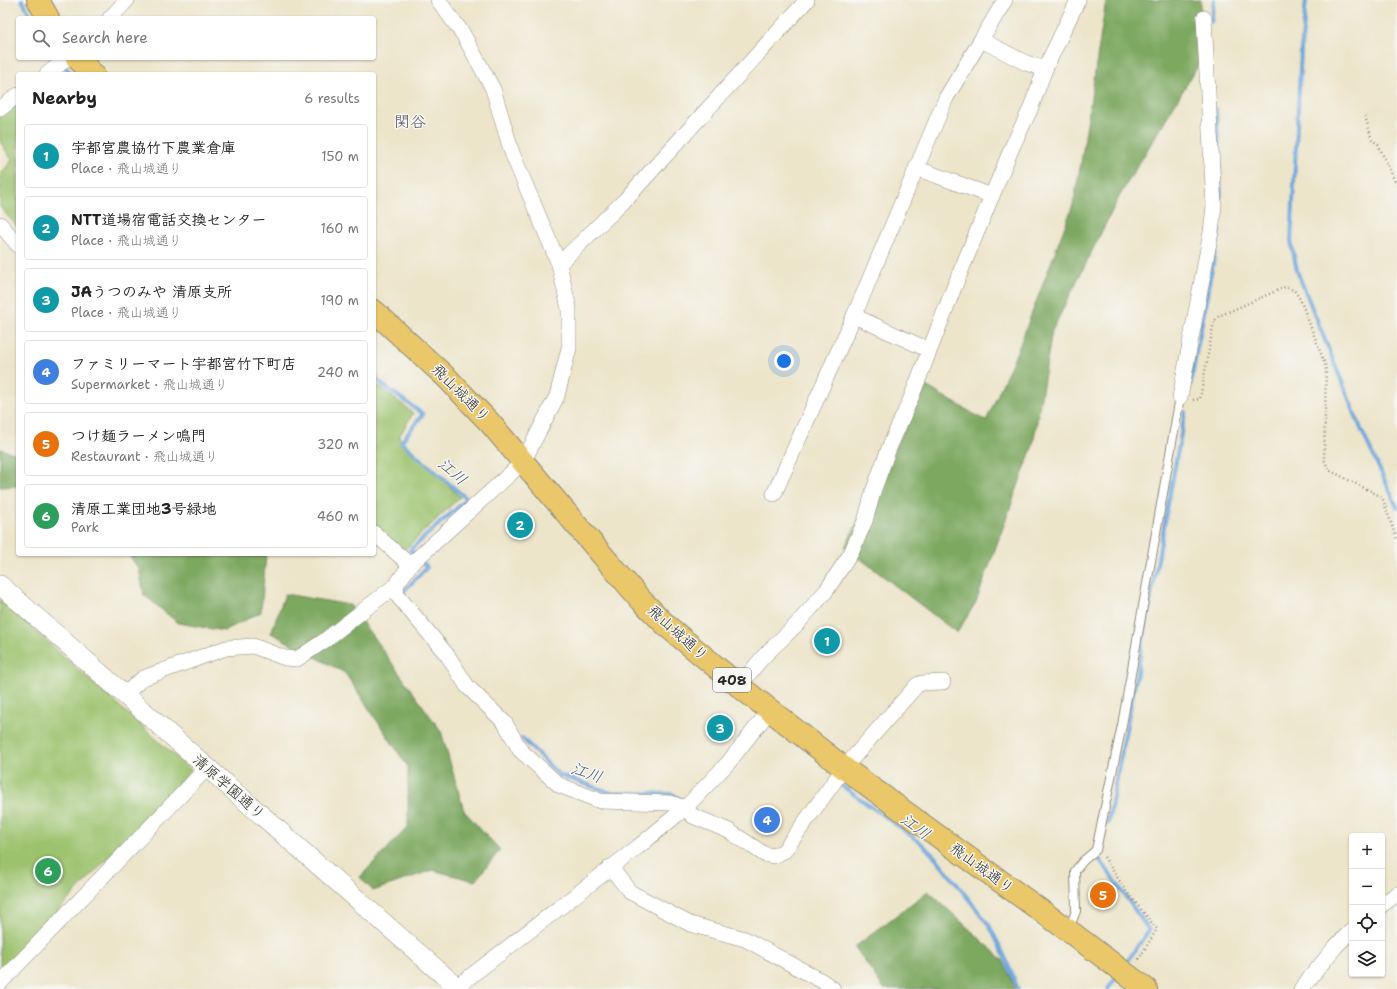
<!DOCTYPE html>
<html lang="en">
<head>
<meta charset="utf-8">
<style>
  body { margin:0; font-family:"Shantell Sans","Klee One",sans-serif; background:#f2f2f2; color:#222 }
  .controls { position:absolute; right:12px; bottom:12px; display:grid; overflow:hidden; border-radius:4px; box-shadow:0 1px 3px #0004 }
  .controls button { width:36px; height:36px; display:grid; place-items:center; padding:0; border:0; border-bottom:1px solid #e0e0e0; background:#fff; color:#222; font:20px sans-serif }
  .you { position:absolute; left:784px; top:361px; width:14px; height:14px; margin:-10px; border:3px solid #fff; border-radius:50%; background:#1a73e8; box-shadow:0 0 0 6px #1a73e833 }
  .badge { display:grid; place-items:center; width:26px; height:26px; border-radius:50%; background:#1f6fb2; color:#fff; font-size:13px; font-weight:700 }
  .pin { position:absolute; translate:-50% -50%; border:2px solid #fff; box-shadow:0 1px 4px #0006 }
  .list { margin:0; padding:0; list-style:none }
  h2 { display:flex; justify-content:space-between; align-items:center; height:52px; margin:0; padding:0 16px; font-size:17px }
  h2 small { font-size:13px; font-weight:400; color:#767676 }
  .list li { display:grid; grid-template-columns:26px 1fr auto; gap:12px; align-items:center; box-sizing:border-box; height:64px; margin:0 8px 8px; padding:0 8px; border:1px solid #e0e0e0; border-radius:4px }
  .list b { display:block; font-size:15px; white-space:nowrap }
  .list p { margin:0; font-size:13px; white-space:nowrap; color:#767676 }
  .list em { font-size:13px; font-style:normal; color:#767676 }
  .icon { flex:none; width:22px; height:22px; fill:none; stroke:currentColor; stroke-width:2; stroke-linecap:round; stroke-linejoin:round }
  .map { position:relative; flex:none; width:1397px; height:989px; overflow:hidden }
  .search { position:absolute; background:#fff; box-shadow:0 1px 3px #0004; left:16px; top:16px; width:360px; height:44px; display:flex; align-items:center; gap:10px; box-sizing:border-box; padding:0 14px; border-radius:4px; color:#767676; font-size:15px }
  .panel { position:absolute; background:#fff; box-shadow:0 1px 3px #0004; left:16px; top:72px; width:360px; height:484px; border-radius:4px }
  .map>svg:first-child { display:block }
</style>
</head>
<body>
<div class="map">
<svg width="1397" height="989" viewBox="0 0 1397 989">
  <rect width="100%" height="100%" fill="#f6f6f2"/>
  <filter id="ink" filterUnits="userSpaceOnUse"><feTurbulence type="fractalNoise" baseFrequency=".025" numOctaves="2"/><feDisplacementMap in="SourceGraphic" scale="8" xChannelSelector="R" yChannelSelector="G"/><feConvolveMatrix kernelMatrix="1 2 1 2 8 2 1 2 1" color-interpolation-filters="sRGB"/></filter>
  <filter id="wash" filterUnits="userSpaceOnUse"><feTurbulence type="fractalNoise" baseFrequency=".012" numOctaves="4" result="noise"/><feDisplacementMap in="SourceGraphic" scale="16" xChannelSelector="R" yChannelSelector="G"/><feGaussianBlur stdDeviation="0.9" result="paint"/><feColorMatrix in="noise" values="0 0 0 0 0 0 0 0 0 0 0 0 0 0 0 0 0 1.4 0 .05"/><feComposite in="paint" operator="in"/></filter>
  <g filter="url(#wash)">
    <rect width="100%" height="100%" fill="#ede5ca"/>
    <g fill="#9cc26d" stroke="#64764c">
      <polygon points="18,103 18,228 0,207 0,175 12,160 0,141 0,117"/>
      <polygon points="374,382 413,413 399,437 460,497 402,552 374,528"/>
      <polygon points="0,600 191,770 0,972"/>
    </g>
    <g fill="#7da860" stroke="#546a46">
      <polygon points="1106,0 1201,0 1199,64 1120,195 1052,331 1033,445 976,602 957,633 845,547 926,386 986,421 1019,347 1073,205 1081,163"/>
      <polygon points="0,449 18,454 18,486 0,487"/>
      <polygon points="128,554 266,554 261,612 224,631 178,623 144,595 139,569"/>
      <polygon points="285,594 350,605 441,731 464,811 500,850 475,881 432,870 373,891 360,877 408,827 408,767 345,673 271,633"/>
      <polygon points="928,891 1003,960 1016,989 884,989 855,947"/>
    </g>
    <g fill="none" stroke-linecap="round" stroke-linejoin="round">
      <g stroke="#70a7de" stroke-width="4">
        <polyline points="22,0 32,18"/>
        <polyline points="1306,0 1301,50 1291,241 1297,271 1361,429 1397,507"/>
        <polyline points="1211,22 1214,0"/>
        <polyline points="64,66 72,74"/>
        <polyline points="1216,109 1221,196"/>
        <polyline points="374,376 384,386 423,414 401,442 467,499 410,550 427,567 403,592 404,594"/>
        <polyline points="1190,387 1219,230"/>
        <polyline points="522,738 559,775 612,793 672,794 681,800"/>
        <polyline points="838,783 922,844 937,859 989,925 1005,957 1018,989"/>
        <polyline points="1108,823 1136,678 1185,412"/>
        <polyline points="1100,860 1149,930 1124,966"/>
        <polyline points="1108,989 1117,976"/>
      </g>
    </g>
  </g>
  <g filter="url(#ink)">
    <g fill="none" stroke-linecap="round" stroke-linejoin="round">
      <defs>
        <polyline id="service" points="1069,929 1076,911 1075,871 1083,861 1096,850 1100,831 1122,725 1180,397"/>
        <g id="minor">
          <polyline points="438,0 463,34 493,89 512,153 559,264 569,309 569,348 557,396 523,462 410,565 396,585 397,595 448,656 467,686 505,723 520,750 559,785 600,801 671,803 685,808 693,816 729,831 764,854 773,856 784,851 844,768 917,685 922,683 943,682"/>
          <polyline points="1005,0 981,40 1026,63 1045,69"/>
          <polyline points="110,18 127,0"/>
          <polyline points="47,74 68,58"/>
          <polyline points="0,109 18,95"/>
          <polyline points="916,168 992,196"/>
          <polyline points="0,224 18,245"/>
          <polyline points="559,264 624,201 807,0"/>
          <polyline points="854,316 929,350"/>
          <polyline points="1180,397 1211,232 1214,206 1204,18"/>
          <polyline points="774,494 854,316 946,98 981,40"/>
          <polyline points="374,533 410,565"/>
          <polyline points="739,686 763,657 797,624 826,591 851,553 865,521 874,489 889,448 911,398 955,285 1013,145 1030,110 1045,69 1078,0"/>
          <polyline points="125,694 143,678 226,648 253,646 285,658 297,659 324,641 396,585"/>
          <polyline points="610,867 630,892 690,924 745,939 822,981 833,989"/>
          <polyline points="1382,905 1397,894"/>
          <polyline points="0,983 207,768"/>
          <polyline points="454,989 638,847 685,808 728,763 770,710"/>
          <polyline points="1301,989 1336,946 1352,930"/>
        </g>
        <polyline id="tertiary" points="0,585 459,989"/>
        <g id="trunk">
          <polyline points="38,0 48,18"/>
          <polyline points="77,58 93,74"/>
          <polyline points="374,311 448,379 491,424 579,528 641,600 667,626 739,686 844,768 1069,931 1146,989"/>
        </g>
      </defs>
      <use href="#service" stroke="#8c887a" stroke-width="10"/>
      <use href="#minor" stroke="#8c887a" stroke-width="16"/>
      <use href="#tertiary" stroke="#8c887a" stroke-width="20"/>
      <use href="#trunk" stroke="#8c887a" stroke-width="24"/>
      <g stroke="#8c887a" stroke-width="2.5" stroke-dasharray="1 3" stroke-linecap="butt">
        <polyline points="1365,116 1372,140 1378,144 1397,186"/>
        <polyline points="1193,400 1200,399 1214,321 1219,316 1285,287 1294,290 1300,299 1325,364 1326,371 1324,459 1327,466 1331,471 1380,496 1383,500 1397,540"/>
        <polyline points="1104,857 1126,891 1157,929 1137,962"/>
      </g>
      <use href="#service" stroke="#fff" stroke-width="8"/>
      <use href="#minor" stroke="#fff" stroke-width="15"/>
      <use href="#tertiary" stroke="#fff" stroke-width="19"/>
      <use href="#trunk" stroke="#eac769" stroke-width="22"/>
    </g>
  </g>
  <g text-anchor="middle" stroke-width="3" stroke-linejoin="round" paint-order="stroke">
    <rect fill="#f6f6f2" stroke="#686867" stroke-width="1" x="713" y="668" width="38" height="24" rx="3"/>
    <g font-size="14" font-weight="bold" fill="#2b2b2b">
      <text x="732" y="685">408</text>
    </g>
    <g font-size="15" fill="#2b2b2b" stroke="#f6f6f2">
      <text transform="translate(461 393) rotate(45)" y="5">飛山城通り</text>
      <text transform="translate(678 633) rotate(42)" y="5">飛山城通り</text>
      <text transform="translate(229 787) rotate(41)" y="5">清原学園通り</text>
      <text transform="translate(982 868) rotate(36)" y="5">飛山城通り</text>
    </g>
    <g font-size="16" fill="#5a5464" stroke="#f6f6f2">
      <text x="410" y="127">関谷</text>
    </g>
    <g font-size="16" font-style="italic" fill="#43566a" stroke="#f6f6f2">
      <text transform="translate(453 471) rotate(41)" y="6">江川</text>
      <text transform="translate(587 772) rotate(19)" y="6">江川</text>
      <text transform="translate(916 826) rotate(37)" y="6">江川</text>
    </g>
  </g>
</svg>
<div class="controls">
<button>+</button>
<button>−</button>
<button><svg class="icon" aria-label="locate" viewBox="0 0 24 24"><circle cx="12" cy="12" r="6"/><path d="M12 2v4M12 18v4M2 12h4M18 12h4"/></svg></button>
<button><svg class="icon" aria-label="layers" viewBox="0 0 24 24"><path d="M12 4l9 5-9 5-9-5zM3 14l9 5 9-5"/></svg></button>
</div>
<div class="you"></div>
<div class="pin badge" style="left:827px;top:641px;background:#0f9aa8">1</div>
<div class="pin badge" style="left:520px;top:525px;background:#0f9aa8">2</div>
<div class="pin badge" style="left:720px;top:728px;background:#0f9aa8">3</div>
<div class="pin badge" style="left:767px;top:820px;background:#3f7fe0">4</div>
<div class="pin badge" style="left:1103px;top:895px;background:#e8710a">5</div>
<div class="pin badge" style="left:48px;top:871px;background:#2e9e5b">6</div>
<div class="search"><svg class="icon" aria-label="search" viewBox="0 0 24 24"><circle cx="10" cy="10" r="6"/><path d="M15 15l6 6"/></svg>Search here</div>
<section class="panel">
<h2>Nearby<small>6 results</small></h2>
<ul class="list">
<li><span class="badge" style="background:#0f9aa8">1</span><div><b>宇都宮農協竹下農業倉庫</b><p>Place · 飛山城通り</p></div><em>150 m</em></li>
<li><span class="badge" style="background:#0f9aa8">2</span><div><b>NTT道場宿電話交換センター</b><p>Place · 飛山城通り</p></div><em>160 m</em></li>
<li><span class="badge" style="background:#0f9aa8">3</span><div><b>JAうつのみや 清原支所</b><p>Place · 飛山城通り</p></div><em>190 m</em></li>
<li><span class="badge" style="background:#3f7fe0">4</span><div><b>ファミリーマート宇都宮竹下町店</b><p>Supermarket · 飛山城通り</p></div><em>240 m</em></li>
<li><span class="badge" style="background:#e8710a">5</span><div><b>つけ麺ラーメン鳴門</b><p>Restaurant · 飛山城通り</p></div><em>320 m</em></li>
<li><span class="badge" style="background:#2e9e5b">6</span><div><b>清原工業団地3号緑地</b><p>Park</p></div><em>460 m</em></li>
</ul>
</section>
</div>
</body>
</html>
